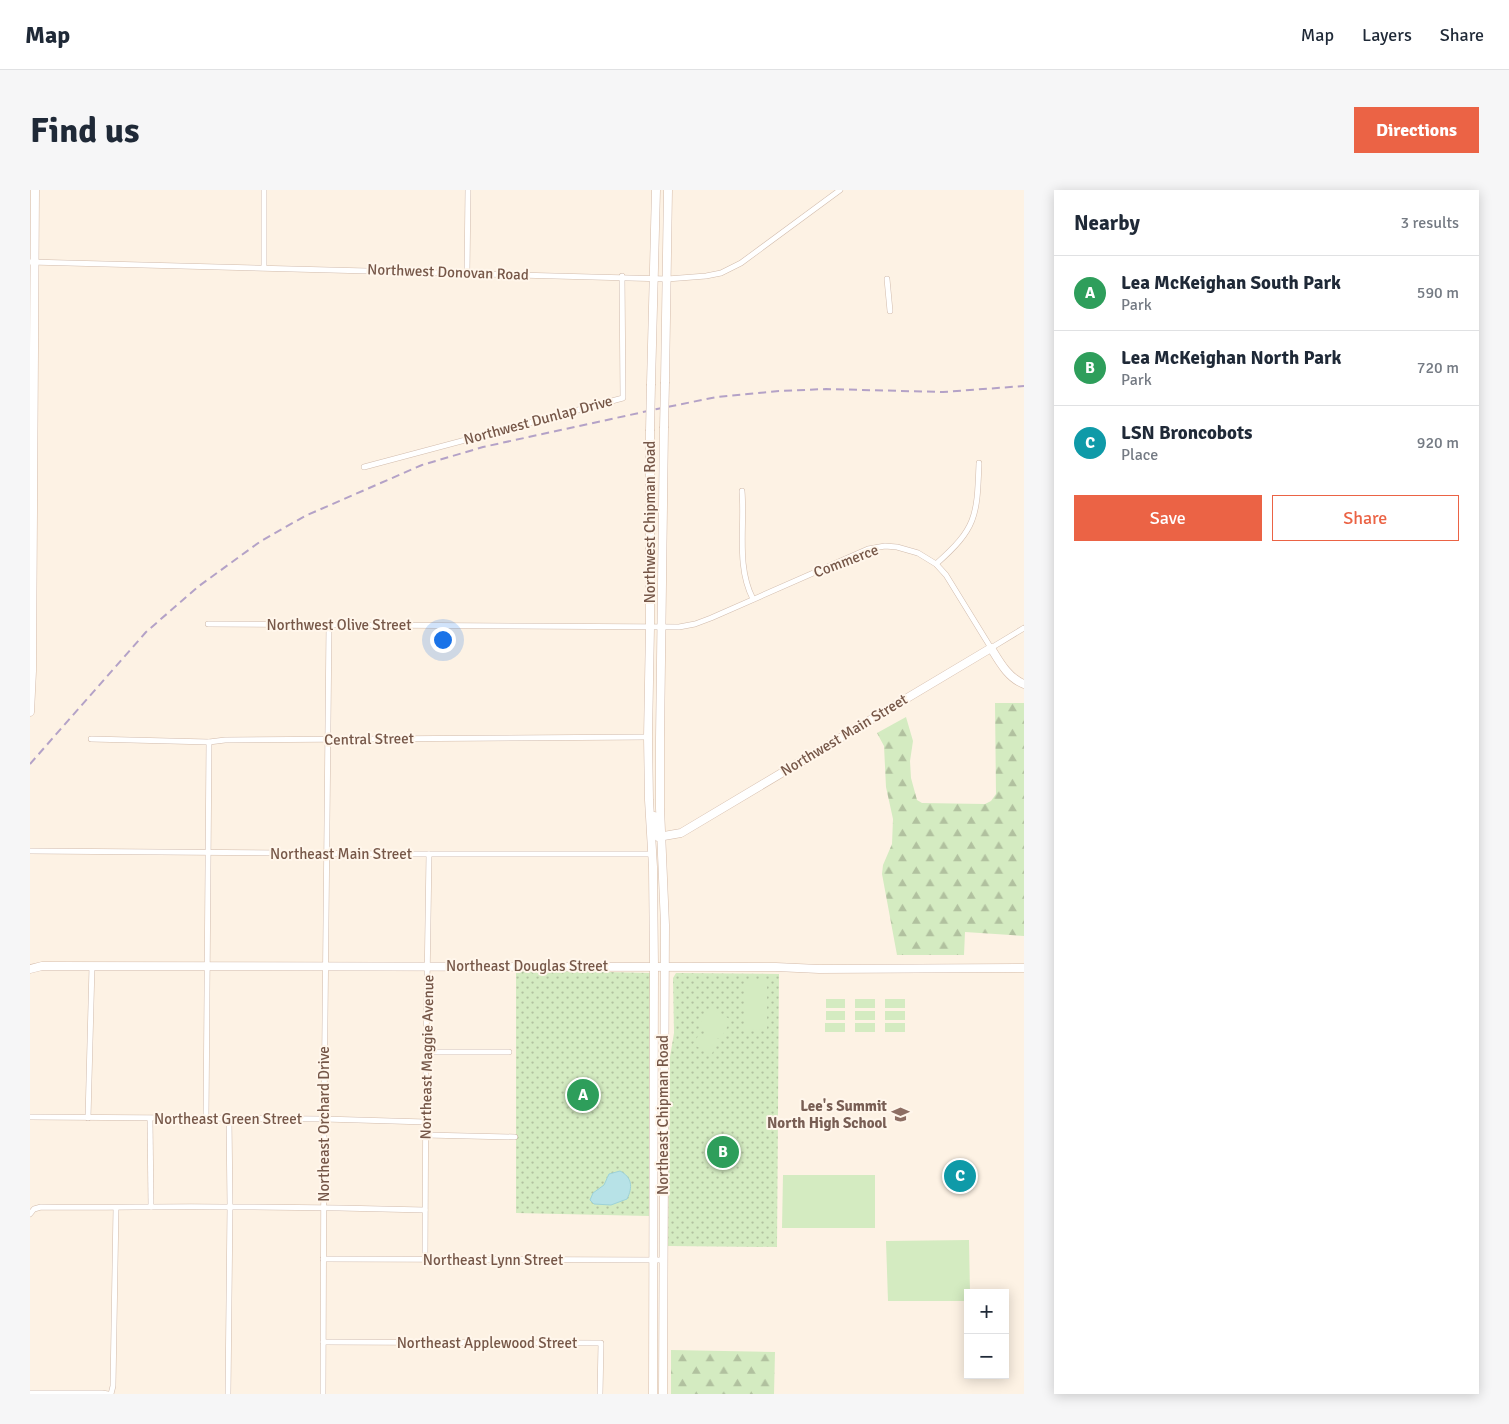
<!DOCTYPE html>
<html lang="en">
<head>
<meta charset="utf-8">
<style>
  body { margin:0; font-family:Signika,sans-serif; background:#f6f6f7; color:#1f2937 }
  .controls { position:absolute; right:15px; bottom:15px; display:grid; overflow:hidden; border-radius:0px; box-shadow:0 2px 12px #0003 }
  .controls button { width:45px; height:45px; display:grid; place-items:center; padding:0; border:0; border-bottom:1px solid #e0e1e3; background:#fff; color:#1f2937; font:25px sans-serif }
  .you { position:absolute; left:412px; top:449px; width:18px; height:18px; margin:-12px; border:4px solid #fff; border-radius:50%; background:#1a73e8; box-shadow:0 0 0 8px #1a73e833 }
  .badge { display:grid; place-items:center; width:32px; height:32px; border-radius:50%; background:#eb6345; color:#fff; font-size:16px; font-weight:700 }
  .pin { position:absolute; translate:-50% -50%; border:2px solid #fff; box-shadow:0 1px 5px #0006 }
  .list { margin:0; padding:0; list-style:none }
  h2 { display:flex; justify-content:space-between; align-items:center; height:65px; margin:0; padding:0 20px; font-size:21px }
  h2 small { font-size:16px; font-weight:400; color:#747a83 }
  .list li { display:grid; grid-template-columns:32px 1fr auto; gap:15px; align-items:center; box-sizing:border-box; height:75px; padding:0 20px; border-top:1px solid #e0e1e3 }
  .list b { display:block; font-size:19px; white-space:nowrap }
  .list p { margin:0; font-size:16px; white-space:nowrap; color:#747a83 }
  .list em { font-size:16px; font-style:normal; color:#747a83 }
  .actions { display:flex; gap:10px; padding:15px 20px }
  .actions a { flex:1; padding:11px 0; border:1px solid #eb6345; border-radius:0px; text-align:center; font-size:18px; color:#eb6345 }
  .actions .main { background:#eb6345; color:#fff }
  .map { position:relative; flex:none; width:994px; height:1204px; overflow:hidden; border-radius:0px }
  header { display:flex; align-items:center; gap:30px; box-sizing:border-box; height:70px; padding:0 25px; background:#fff; border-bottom:1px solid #e0e1e3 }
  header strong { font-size:24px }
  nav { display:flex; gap:28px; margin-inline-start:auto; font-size:18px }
  .intro { display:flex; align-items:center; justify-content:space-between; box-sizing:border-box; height:120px; padding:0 30px }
  h1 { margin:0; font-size:35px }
  .button { padding:12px 22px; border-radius:0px; background:#eb6345; color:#fff; font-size:18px; font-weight:700 }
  main { display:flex; gap:30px; padding:0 30px }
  aside { flex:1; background:#fff; border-radius:0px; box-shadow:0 2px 12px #0003 }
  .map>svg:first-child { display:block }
</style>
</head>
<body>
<header>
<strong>Map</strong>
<nav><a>Map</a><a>Layers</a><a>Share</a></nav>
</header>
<div class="intro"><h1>Find us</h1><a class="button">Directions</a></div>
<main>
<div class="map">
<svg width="994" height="1204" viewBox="0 0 994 1204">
  <defs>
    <pattern id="grass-dots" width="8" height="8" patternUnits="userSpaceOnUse" patternTransform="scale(1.25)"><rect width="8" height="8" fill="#d4ebc1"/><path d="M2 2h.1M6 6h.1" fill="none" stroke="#b1c19f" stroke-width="1.8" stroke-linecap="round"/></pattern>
    <pattern id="forest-firs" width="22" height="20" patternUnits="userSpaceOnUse" patternTransform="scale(1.25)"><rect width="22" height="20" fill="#d4ebc1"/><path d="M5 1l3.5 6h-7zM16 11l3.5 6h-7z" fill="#b1c19f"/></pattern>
  </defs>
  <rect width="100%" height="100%" fill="#fdf2e4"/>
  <g fill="url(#grass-dots)">
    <polygon points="486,780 620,783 619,1026 486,1023"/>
    <polygon points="646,783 749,784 747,1057 638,1056 640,867 644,843 643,788"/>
  </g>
  <g fill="url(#forest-firs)">
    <polygon points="965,513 994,513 994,746 935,742 934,765 867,765 852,684 853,675 862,654 863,629 856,597 854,556 847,543 876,527 883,551 880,571 881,588 887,610 892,613 955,614 961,611 966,604"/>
    <polygon points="641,1160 745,1162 744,1204 641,1204"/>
  </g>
  <g fill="#d4ebc1">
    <polygon points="715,790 737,790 737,839 715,840"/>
    <rect x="796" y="809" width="19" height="9"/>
    <rect x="825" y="809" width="20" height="9"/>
    <rect x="855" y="809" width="20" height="9"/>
    <polygon points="680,817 701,830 691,848 688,848 685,853 687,855 681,865 663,854 670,843 675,846 678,842 669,835"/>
    <rect x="796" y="821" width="19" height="9"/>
    <rect x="825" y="821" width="20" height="9"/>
    <rect x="855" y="821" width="20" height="9"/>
    <rect x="795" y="833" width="20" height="9"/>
    <rect x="825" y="833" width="20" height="9"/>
    <rect x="855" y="833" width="20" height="9"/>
    <polygon points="753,985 845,985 845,1038 752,1038"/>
    <polygon points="939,1050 940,1103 938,1103 938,1111 858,1111 856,1051"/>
  </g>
  <path fill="#b7e2e7" stroke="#9dd2d9" d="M590,981C602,987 603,997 597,1009L581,1015L564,1014L560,1010L563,1003L574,995L579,984Z"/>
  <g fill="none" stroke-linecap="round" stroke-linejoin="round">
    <defs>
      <g id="street">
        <polyline points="0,72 637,89 676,86 691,83 711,73 810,0"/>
        <polyline points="234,77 234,0"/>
        <polyline points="437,83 438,0"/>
        <polyline points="857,89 860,121"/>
        <polyline points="334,277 593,208 592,86"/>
        <path d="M712,301C715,337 706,376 723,409"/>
        <path d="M906,374C947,338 947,326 949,273"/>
        <polyline points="178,434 649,437 665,434 681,428 838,359 855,356 867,357 888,363 906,374 916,385 961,458 994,438"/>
        <polyline points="61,549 179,552 195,550 618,547"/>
        <polyline points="0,661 370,664 622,664"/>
        <polyline points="396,862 479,862"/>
        <polyline points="0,927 294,929 396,932"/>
        <polyline points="58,928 62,776"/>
        <polyline points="120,929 121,1017"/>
        <polyline points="176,929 179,552"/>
        <polyline points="396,945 485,947"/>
        <path d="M0,1024L4,1019L11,1017C74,1018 137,1016 201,1017C266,1017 330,1018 395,1020"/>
        <polyline points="293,1069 633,1070"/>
        <polyline points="395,1069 396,862 399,664"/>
        <polyline points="293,1152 571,1153 570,1204"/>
        <polyline points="0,1203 72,1203 78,1204"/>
        <polyline points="81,1204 83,1196 86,1018"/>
        <polyline points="198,1204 200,1016 199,929"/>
        <polyline points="293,1204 294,929 299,435"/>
      </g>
      <g id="secondary">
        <polyline points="635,192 638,0"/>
        <polyline points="621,194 626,0"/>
        <polyline points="620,241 620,437 618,547 619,610 623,677 624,777 623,1204"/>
        <polyline points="0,522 2,481 5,0"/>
        <path d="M624,626L626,645L628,647L651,643L961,458C969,471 978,488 994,494"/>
        <polyline points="0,779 12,776 746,777 789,779 994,778"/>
        <polyline points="633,1204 635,735 630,618 630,548 634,238"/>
      </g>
    </defs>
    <use href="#street" stroke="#d1bbac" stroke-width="6"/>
    <use href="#secondary" stroke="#d4bbaa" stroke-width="9"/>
    <use href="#street" stroke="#fff" stroke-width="5"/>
    <use href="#secondary" stroke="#fff" stroke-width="8"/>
    <polyline stroke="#b4a2c7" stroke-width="2" stroke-dasharray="8 5" stroke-linecap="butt" points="0,574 116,442 169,396 231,351 275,326 392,275 453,257 627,219 687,207 749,201 796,199 913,202 994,196"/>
    <defs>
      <g id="secondary-bridge">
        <polyline points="634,238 635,192"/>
        <polyline points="620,241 621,194"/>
      </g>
    </defs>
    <use href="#secondary-bridge" stroke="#d4bbaa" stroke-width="9" stroke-linecap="butt"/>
    <use href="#secondary-bridge" stroke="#fff" stroke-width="8"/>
  </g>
  <defs>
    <symbol id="school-bare" viewBox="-9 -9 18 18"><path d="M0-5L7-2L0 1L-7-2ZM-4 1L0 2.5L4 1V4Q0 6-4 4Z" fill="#8d6e63" stroke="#fff6eb" stroke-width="2.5" paint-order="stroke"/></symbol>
  </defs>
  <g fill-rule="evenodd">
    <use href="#school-bare" x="858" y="912" width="25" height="25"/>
  </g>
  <g text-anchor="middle" stroke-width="4" stroke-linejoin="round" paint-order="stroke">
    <g font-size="15" fill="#765748" stroke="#fff6eb">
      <text transform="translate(418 82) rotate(2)" y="5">Northwest Donovan Road</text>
      <text transform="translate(508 230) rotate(-15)" y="5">Northwest Dunlap Drive</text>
      <text transform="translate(620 332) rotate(-90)" y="5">Northwest Chipman Road</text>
      <text transform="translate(816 371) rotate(-21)" y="5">Commerce</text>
      <text x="309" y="440">Northwest Olive Street</text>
      <text transform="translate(814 545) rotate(-31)" y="5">Northwest Main Street</text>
      <text transform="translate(339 549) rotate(-1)" y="5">Central Street</text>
      <text x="311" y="669">Northeast Main Street</text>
      <text x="497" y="781">Northeast Douglas Street</text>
      <text transform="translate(397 867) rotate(-89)" y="5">Northeast Maggie Avenue</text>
      <text transform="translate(633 925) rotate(-90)" y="5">Northeast Chipman Road</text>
      <text x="198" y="934">Northeast Green Street</text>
      <text transform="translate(294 934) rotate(-90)" y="5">Northeast Orchard Drive</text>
      <text x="463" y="1075">Northeast Lynn Street</text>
      <text x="457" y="1158">Northeast Applewood Street</text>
    </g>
    <g font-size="15" font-weight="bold" fill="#785e54" stroke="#fff6eb" text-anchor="end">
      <text x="857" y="921">Lee's Summit<tspan x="857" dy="17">North High School</tspan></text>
    </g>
  </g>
</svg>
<div class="controls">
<button>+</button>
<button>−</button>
</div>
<div class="you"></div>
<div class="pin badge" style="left:553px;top:905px;background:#2e9e5b">A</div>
<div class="pin badge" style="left:693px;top:962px;background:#2e9e5b">B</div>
<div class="pin badge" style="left:930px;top:986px;background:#0f9aa8">C</div>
</div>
<aside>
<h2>Nearby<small>3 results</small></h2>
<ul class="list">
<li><span class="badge" style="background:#2e9e5b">A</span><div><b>Lea McKeighan South Park</b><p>Park</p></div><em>590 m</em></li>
<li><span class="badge" style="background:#2e9e5b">B</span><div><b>Lea McKeighan North Park</b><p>Park</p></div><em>720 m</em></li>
<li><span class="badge" style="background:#0f9aa8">C</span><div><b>LSN Broncobots</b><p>Place</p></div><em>920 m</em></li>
</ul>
<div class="actions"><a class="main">Save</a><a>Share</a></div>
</aside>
</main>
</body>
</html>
